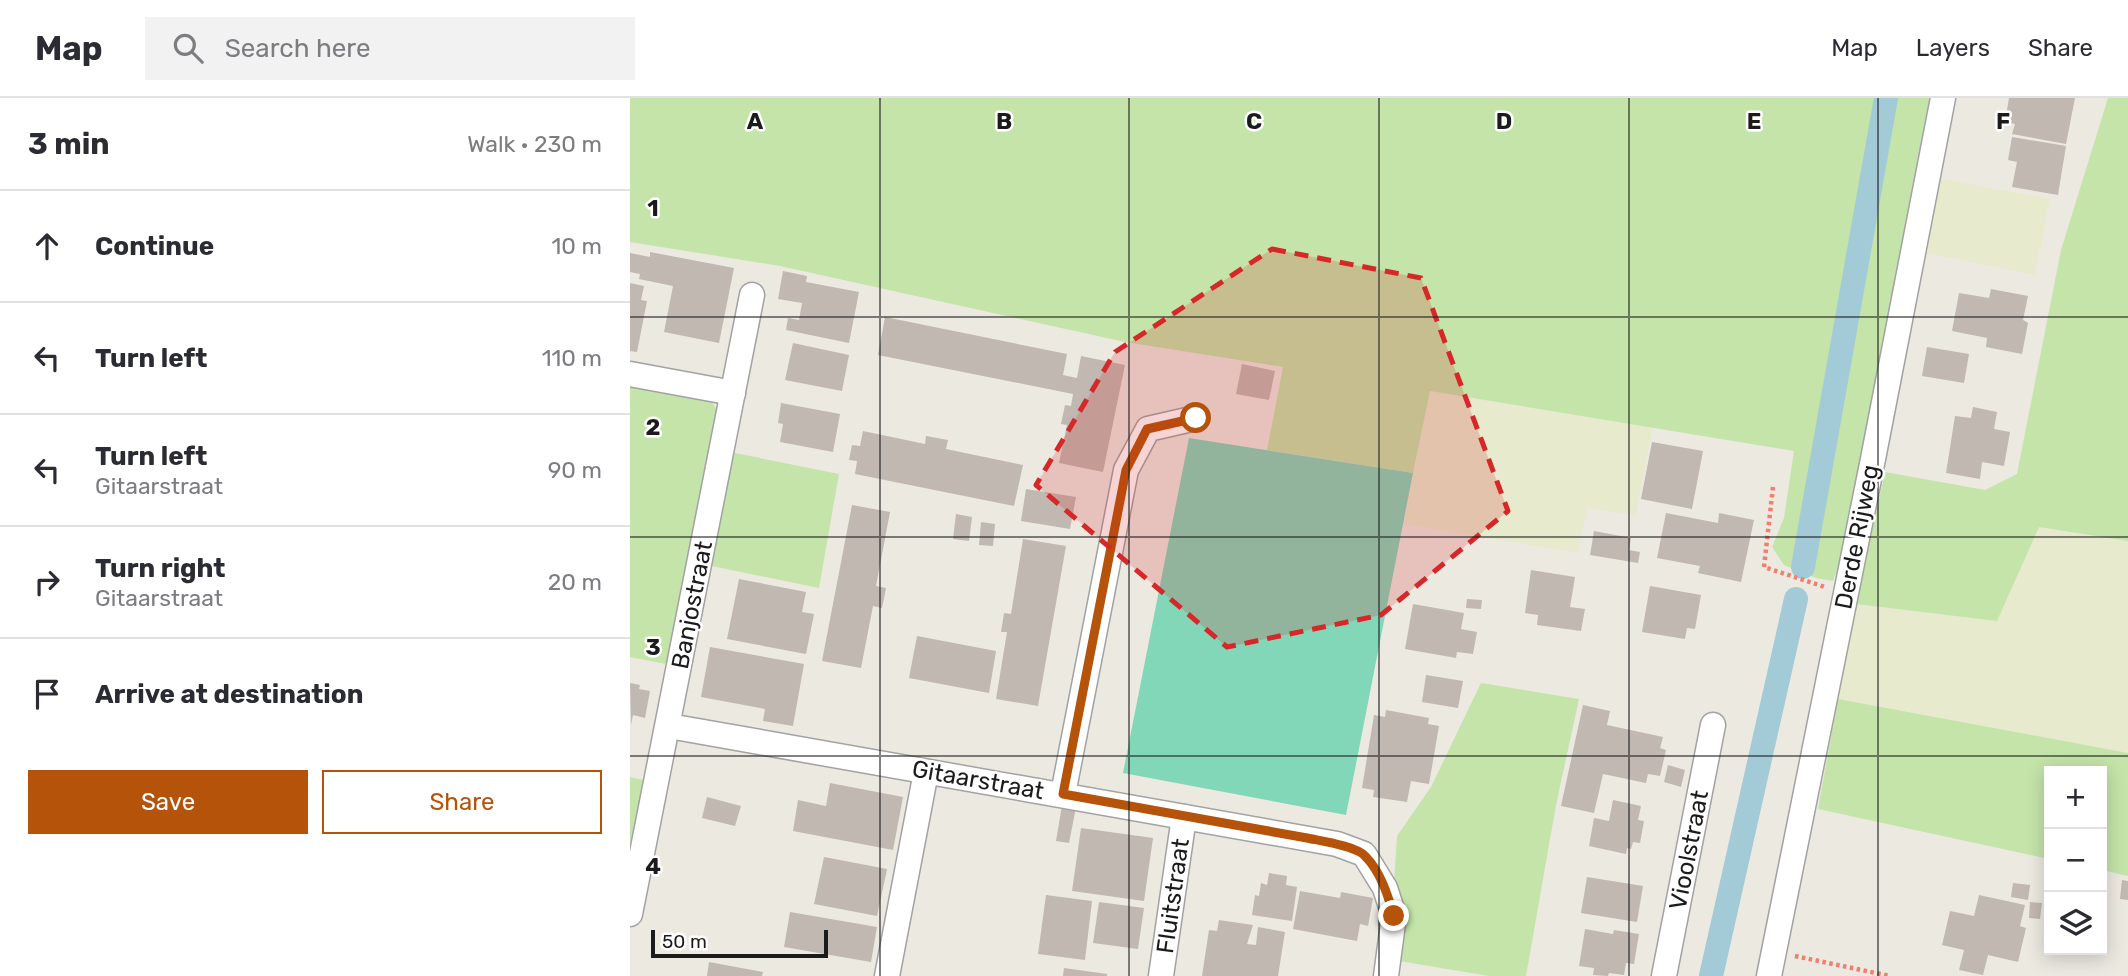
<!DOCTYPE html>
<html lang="en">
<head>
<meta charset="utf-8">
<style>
  body { margin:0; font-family:Rubik,sans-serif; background:#f2f2f3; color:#2b2b33 }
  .controls { position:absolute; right:21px; bottom:21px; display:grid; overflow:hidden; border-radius:0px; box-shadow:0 4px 18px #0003 }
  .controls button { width:63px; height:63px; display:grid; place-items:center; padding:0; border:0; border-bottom:2px solid #e1e1e2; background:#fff; color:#2b2b33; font:35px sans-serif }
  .scale { position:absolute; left:21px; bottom:18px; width:177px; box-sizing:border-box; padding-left:7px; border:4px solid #1b1b1b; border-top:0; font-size:19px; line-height:24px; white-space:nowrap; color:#1b1b1b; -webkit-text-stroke:5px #fff; paint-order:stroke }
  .stop { position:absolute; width:21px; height:21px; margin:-16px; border:5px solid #b45309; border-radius:50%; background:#fff }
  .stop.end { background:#b45309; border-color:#fff; box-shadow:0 2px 7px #0008 }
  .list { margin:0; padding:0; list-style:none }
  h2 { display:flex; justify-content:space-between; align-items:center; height:91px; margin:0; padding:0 28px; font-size:30px }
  h2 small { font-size:23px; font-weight:400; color:#7c7c81 }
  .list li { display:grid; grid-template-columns:46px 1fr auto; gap:21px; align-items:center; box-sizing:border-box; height:112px; padding:0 28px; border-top:2px solid #e1e1e2 }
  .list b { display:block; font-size:26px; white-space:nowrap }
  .list p { margin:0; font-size:23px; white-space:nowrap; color:#7c7c81 }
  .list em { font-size:23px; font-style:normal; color:#7c7c81 }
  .actions { display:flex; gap:14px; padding:21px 28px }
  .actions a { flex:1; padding:16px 0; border:2px solid #b45309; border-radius:0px; text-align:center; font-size:24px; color:#b45309 }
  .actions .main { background:#b45309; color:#fff }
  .icon { flex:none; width:38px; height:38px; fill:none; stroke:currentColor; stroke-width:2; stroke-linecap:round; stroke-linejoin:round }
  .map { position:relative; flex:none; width:1498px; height:878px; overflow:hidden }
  header { display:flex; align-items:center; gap:42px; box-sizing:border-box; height:98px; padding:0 35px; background:#fff; border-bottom:2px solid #e1e1e2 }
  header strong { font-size:33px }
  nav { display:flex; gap:38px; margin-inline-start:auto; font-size:24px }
  .search { width:490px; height:63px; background:#f2f2f3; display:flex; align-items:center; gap:18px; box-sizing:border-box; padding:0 24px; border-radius:0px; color:#7c7c81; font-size:26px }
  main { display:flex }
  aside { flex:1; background:#fff }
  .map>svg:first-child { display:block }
</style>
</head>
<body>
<header>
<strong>Map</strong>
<div class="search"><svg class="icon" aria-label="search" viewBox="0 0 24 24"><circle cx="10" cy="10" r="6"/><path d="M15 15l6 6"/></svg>Search here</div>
<nav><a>Map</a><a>Layers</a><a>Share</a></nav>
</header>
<main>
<aside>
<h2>3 min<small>Walk · 230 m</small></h2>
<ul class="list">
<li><svg class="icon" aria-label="ahead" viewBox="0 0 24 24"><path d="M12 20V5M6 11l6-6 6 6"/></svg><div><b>Continue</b></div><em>10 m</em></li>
<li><svg class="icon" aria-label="left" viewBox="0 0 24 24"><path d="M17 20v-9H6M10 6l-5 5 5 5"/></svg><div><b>Turn left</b></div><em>110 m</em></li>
<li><svg class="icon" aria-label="left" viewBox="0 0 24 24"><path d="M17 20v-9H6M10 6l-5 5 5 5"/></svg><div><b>Turn left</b><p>Gitaarstraat</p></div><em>90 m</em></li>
<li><svg class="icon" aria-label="right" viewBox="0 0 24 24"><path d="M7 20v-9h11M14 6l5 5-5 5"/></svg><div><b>Turn right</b><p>Gitaarstraat</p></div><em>20 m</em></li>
<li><svg class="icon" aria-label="arrive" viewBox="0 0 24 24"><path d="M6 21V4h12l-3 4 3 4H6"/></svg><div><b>Arrive at destination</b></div></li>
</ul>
<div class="actions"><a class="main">Save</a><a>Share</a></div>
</aside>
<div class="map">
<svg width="1498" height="878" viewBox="0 0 1498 878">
  <rect width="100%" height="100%" fill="#ece9e1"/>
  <g fill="#e7eacd">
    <polygon points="1311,81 1420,101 1405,177 1297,155"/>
    <polygon points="799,293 1023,329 1005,417 957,410 948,455 774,426"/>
    <polygon points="1409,428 1498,443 1498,655 1208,601 1226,506 1367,523"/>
  </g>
  <g fill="#c4e4a9">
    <polygon points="0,0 1304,0 1209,466 1203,483 1186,480 1154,467 1142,449 1154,420 1164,353 800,293 783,375 637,352 653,269 495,244 150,168 0,144"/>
    <polygon points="1478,0 1498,0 1498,443 1409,429 1367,523 1226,506 1255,374 1355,392 1387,376 1431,152"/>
    <polygon points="0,283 79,300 90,316 90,329 36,566 0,559"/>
    <polygon points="100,354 209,376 189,490 77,467"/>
    <polygon points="851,585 949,601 926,707 896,878 859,878 769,863 764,784 767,738 801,689"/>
    <polygon points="1208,601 1498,655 1498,778 1472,772 1472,673 1419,673 1419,761 1188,711"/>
    <polygon points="0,679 17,683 0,775"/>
  </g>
  <polygon fill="#83d7b9" points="559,340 783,375 716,717 493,675"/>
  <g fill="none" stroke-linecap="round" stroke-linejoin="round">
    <g stroke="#a3cad7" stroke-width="24">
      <polyline points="1173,469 1256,0"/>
      <polyline points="1081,878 1166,501"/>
    </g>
  </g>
  <g fill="#c0b8b1">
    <polygon points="1379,0 1445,0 1436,46 1382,36 1385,26 1375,24"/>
    <polygon points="1382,39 1436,48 1428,97 1382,89 1387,64 1378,62"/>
    <polygon points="20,154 104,170 89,245 34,234 43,188 9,181 10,176 0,174 0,155 20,159"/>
    <polygon points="153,173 177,178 176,184 229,194 219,245 156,232 158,220 169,222 172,205 148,201"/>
    <polygon points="0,185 14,188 11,202 17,203 7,254 0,253"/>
    <polygon points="1361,191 1398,198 1393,222 1398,225 1392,256 1356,249 1357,240 1322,233 1329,195 1359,200"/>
    <polygon points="255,219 437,256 433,277 447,280 451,258 495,267 473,374 429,365 437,327 431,326 435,307 441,308 443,296 248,257"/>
    <polygon points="163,245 219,257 212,293 155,282"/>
    <polygon points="1297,249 1339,256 1334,285 1292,278"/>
    <polygon points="612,266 645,273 639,302 606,296"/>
    <polygon points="151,305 210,316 203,354 150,344 153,326 148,325"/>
    <polygon points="1343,309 1367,314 1364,331 1380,334 1374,368 1352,364 1350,381 1316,375 1325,318 1341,320"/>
    <polygon points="233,333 295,346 296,338 318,342 316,351 393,367 384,408 225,376 227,363 219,362 222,347 230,348"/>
    <polygon points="1022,344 1073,353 1062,411 1011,401"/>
    <polygon points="396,391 446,399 440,431 391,423"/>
    <polygon points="222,407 260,414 246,488 256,490 252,510 243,508 231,570 192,563"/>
    <polygon points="1036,415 1088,425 1089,415 1124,422 1111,484 1068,475 1070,468 1027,460"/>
    <polygon points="326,416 342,419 339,443 323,441"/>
    <polygon points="351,424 365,426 363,448 349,447"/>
    <polygon points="964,433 1001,440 999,452 1010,454 1008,465 960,457"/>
    <polygon points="393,441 436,448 408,608 366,601 377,534 371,534 374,515 381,516"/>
    <polygon points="901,472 945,479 940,509 955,511 951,533 907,527 908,517 895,515"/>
    <polygon points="109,481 176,494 172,514 184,516 176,556 97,541"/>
    <polygon points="1020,488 1071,497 1065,531 1057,530 1055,541 1012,534"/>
    <polygon points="837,501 852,502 851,511 836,510"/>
    <polygon points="783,506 834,515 831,531 847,534 843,556 827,554 826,560 775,551"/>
    <polygon points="287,538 366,553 359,595 279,580"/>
    <polygon points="80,549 174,566 163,628 133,623 135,611 71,599"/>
    <polygon points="796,577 833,583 828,610 792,604"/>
    <polygon points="0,585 10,587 9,591 20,593 15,620 3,617 1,627"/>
    <polygon points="953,607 980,613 977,627 1033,639 1030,650 1036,652 1030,678 1018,676 1016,685 973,676 964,715 931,708"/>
    <polygon points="756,612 799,620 798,626 809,628 799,686 781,683 777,704 743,699 744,692 732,690 744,617 755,619"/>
    <polygon points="1038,667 1055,672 1051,689 1034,684"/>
    <polygon points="200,685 273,699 263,752 163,733 168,702 196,708"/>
    <polygon points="77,699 111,708 105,728 72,720"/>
    <polygon points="983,702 1011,708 1008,722 1014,723 1010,745 1003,744 1001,751 997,750 996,756 959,748 964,720 979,723"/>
    <polygon points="432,707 446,709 439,745 426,743"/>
    <polygon points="451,730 523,740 514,803 442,793"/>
    <polygon points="194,759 257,771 247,818 184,806"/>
    <polygon points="639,775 657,778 656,787 667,789 662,823 622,817 625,797 629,798 631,785 637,787"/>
    <polygon points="957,779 1013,788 1007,824 951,815"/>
    <polygon points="1492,782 1498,783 1498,802 1490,801"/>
    <polygon points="1383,785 1400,787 1398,802 1381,799"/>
    <polygon points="670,793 710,800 711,794 743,800 738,828 730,826 727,843 663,831"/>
    <polygon points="416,797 462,803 455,862 408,856"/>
    <polygon points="1349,797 1395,807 1390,828 1396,830 1388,864 1358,857 1353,877 1329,872 1334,852 1312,847 1320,813 1344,818"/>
    <polygon points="469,804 514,810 508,851 463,845"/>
    <polygon points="1400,804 1412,805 1410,821 1399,820"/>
    <polygon points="160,814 247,829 241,864 154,849"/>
    <polygon points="589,822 623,827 617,846 626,847 628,829 655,834 648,878 572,878 579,832 587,833"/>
    <polygon points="955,831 983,836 984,832 1009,836 1004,866 996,865 994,877 979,875 978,878 963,877 964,870 949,868"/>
    <polygon points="79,864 133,874 132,878 77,878"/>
    <polygon points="434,870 477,876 477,878 433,878"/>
  </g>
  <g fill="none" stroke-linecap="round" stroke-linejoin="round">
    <defs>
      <g id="minor">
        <polyline points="0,276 103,295"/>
        <polyline points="39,628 707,746 734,756 755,790 764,818 756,878"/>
        <polyline points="433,696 496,372 518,331 566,320"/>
        <polyline points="0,816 122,197"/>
        <polyline points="257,878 296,674"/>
        <polyline points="531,878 554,719"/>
        <polyline points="1034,878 1083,627"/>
        <polyline points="1139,878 1243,361 1313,0"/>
      </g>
    </defs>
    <use href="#minor" stroke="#a2a2a2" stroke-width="27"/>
    <g stroke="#f07f6e" stroke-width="4.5" stroke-dasharray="3.5 3.5" stroke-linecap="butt">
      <polyline points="1143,389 1134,469 1195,489"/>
      <polyline points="1165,858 1260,878"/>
    </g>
    <use href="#minor" stroke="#fff" stroke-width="24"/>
  </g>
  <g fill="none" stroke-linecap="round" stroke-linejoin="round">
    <path stroke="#b45309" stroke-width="9" d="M566,320L517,331L496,372L433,696L677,740C691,743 726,748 735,758C751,774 758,798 764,818"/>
  </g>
  <path fill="#d62828" fill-opacity="0.2" stroke="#d62828" stroke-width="5" stroke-dasharray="14 9" stroke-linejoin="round" d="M642,151L791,180L878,413L751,517L597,549L406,387L485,254Z"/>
  <path fill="none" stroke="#1b1b1b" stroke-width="2" stroke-opacity="0.55" d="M250,0V878M499,0V878M749,0V878M999,0V878M1248,0V878M0,219H1498M0,439H1498M0,658H1498"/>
  <g text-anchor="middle" stroke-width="5" stroke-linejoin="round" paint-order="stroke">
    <g font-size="24" fill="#1b1b1b" stroke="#fff">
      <text transform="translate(1227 439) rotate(-79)" y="8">Derde Rijweg</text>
      <text transform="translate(62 507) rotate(-79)" y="8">Banjostraat</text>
      <text transform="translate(348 682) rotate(10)" y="8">Gitaarstraat</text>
      <text transform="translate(1059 752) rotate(-79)" y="8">Vioolstraat</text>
      <text transform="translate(543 798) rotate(-82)" y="8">Fluitstraat</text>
    </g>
  </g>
  <g font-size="23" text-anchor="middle" font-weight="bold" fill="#1b1b1b" stroke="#fff" stroke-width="5" stroke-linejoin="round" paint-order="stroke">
    <text x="125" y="31">A</text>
    <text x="374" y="31">B</text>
    <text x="624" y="31">C</text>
    <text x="874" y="31">D</text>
    <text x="1124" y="31">E</text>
    <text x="1373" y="31">F</text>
    <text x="23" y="118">1</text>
    <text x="23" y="337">2</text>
    <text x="23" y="557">3</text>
    <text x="23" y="776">4</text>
  </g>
</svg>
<div class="controls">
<button>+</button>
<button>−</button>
<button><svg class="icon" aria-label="layers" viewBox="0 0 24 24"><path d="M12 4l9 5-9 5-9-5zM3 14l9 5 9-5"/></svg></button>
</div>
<div class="scale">50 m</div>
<div class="stop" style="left:566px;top:320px"></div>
<div class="stop end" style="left:764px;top:818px"></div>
</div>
</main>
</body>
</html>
